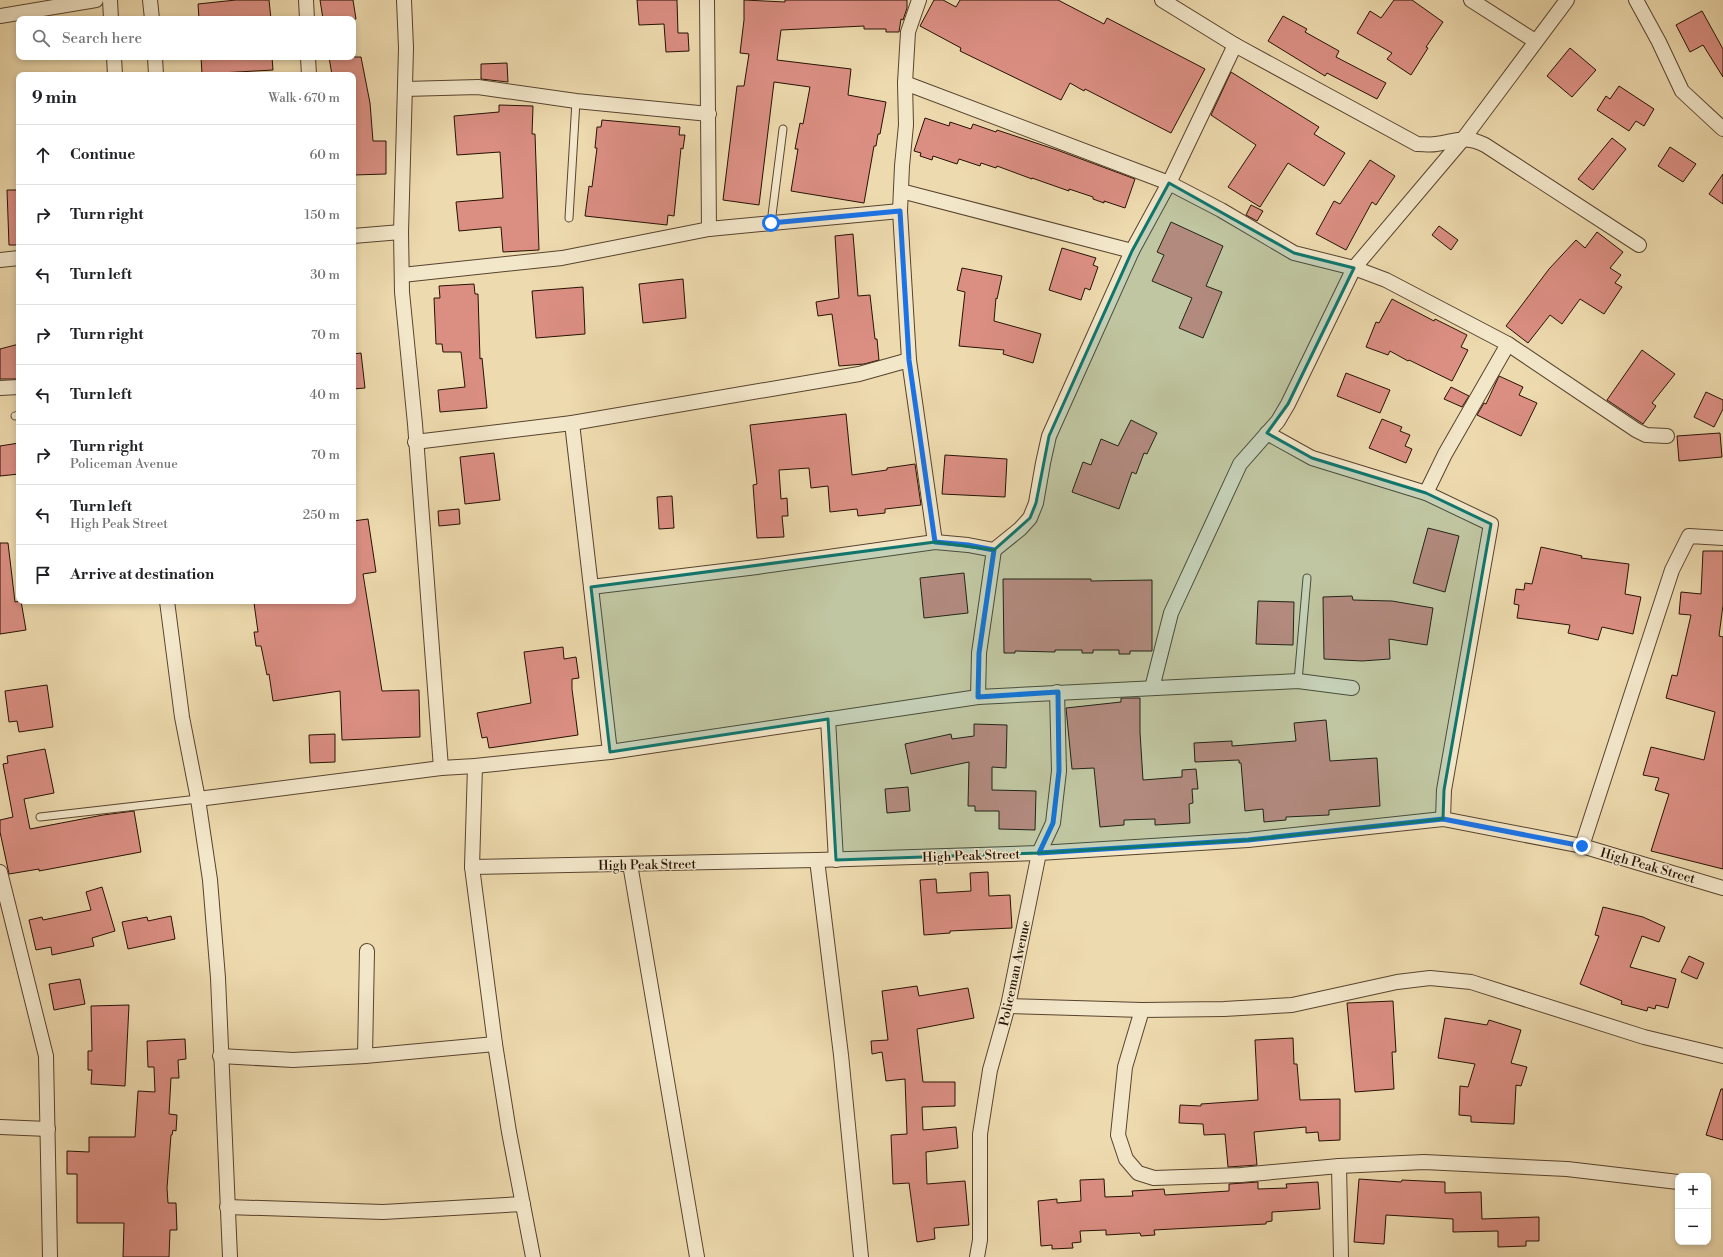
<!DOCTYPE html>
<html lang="en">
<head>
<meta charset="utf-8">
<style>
  body { margin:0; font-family:"Libre Bodoni",serif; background:#f6f6f6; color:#202124 }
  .controls { position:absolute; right:12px; bottom:12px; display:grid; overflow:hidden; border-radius:8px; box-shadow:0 2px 6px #0003 }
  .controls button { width:36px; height:36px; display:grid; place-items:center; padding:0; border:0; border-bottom:1px solid #e0e0e0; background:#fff; color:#202124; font:20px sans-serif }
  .stop { position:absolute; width:12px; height:12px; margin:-9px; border:3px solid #1a73e8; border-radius:50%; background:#fff }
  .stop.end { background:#1a73e8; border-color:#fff; box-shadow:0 1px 4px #0008 }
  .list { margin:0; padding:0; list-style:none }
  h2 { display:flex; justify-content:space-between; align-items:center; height:52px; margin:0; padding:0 16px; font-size:17px }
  h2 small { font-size:13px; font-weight:400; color:#757577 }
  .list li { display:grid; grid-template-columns:26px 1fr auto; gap:12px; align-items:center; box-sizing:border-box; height:60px; padding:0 16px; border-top:1px solid #e0e0e0 }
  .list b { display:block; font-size:15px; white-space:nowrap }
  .list p { margin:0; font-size:13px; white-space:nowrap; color:#757577 }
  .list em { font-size:13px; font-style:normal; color:#757577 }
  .icon { flex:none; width:22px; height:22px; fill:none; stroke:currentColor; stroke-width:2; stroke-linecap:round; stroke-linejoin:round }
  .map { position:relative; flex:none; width:1723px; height:1257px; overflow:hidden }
  .search { position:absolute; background:#fff; box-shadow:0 2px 6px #0003; left:16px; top:16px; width:340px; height:44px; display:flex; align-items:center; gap:10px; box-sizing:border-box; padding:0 14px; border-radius:8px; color:#757577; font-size:15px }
  .panel { position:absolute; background:#fff; box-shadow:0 2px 6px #0003; left:16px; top:72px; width:340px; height:532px; border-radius:8px }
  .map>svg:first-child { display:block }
</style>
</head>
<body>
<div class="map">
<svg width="1723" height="1257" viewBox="0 0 1723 1257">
  <rect width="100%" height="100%" fill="#eddaae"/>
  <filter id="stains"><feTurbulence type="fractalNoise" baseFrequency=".005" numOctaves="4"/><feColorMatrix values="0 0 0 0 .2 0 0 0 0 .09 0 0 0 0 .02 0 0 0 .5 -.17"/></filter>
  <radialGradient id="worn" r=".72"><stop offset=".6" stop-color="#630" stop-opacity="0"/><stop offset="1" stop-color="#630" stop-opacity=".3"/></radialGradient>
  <g fill="#db8f83" stroke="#261103">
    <polygon points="236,0 269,0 271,19 199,19 198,4"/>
    <polygon points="320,0 353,0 356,19 323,19"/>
    <polygon points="637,0 677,0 678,33 688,33 689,51 666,52 664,24 639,25"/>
    <polygon points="744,0 785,2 785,0 907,0 907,8 903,20 901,19 899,32 886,32 886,29 864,29 864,26 781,30 777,60 851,69 848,95 886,102 880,134 878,134 876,146 874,146 864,203 791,191 798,149 795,149 800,123 803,124 810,87 774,82 759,205 723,200 737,86 744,86 749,54 740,53 744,20"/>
    <polygon points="934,0 943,0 956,7 960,0 1058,0 1104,24 1107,18 1205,69 1171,133 1085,89 1084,91 1070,83 1061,100 960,51 961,48 920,26"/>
    <polygon points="1394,0 1412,0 1443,22 1426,47 1428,48 1411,75 1387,59 1392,53 1357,33 1370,11 1381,18"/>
    <polygon points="1702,11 1723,49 1723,77 1703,45 1690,52 1676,25"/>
    <polygon points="1283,16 1307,29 1305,32 1339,51 1336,57 1386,83 1377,99 1327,73 1325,76 1268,41"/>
    <polygon points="1570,48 1596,70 1572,97 1547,76"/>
    <polygon points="201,57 272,57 273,70 202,74"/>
    <polygon points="329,57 361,57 370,103 373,141 386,141 386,174 353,175 353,75 332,75"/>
    <polygon points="507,63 508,82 481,79 481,64"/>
    <polygon points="1231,72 1319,127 1314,134 1345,153 1324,186 1288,163 1260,207 1228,187 1256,145 1211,115"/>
    <polygon points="1619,86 1654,109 1644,126 1636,121 1629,131 1597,110 1606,96 1610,99"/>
    <polygon points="499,105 533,106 532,134 535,134 539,250 503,252 501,227 459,231 456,202 503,198 500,152 457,155 454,116 499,112"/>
    <polygon points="925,118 949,126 950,122 971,129 973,124 996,132 997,130 1057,150 1135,179 1125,208 1104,201 1104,203 1093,199 1093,197 1069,189 1069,191 1032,178 1032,179 997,166 996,168 981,163 980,166 959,159 957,164 933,156 932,160 920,156 921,153 914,151"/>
    <polygon points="602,120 680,127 679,135 685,135 683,149 681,148 674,216 668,215 667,225 585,216 589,186 592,187 597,148 595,148 597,127 601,127"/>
    <polygon points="1612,138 1626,149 1593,190 1578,179"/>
    <polygon points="1670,147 1696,164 1683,182 1658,166"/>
    <polygon points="1370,160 1395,176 1376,205 1372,202 1346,250 1316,234 1334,201 1340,204"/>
    <polygon points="1723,174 1723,204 1709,194"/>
    <polygon points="7,190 19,190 19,245 9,245"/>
    <polygon points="1251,205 1263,211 1257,221 1246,215"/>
    <polygon points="1171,222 1223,246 1206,286 1222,292 1203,338 1179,328 1192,298 1152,281 1164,255 1157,252"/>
    <polygon points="1439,226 1458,240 1451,250 1432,235"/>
    <polygon points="1597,232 1623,252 1610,268 1621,275 1615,283 1622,287 1604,314 1580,299 1562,324 1550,315 1528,343 1506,326 1549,269 1576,240 1585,248"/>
    <polygon points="853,234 858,296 870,295 875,339 877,339 879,360 864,364 839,366 832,314 818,316 816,302 839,298 835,236"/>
    <polygon points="1062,248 1096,258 1093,265 1098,267 1090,290 1085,288 1081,300 1049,290"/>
    <polygon points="962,268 1002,276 997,299 996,298 994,321 1041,334 1033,363 1003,354 1004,350 959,346 965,292 957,290"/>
    <polygon points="683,279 686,318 643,323 639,284"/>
    <polygon points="474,284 475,294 478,294 480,359 482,358 487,408 440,412 438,390 465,387 461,352 443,352 442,344 436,344 434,298 440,298 439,286"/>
    <polygon points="583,287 585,334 536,338 532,291"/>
    <polygon points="1392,299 1434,321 1435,319 1467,335 1461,347 1468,350 1452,381 1409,360 1408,361 1390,351 1388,355 1366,347 1376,322 1379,323"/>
    <polygon points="19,344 19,379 0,379 0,349"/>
    <polygon points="1642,350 1675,374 1652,403 1656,406 1643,424 1607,400"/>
    <polygon points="361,353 365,388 353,389 353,354"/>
    <polygon points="1346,373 1390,390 1380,413 1337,396"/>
    <polygon points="1499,376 1523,387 1519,395 1537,403 1521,436 1477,415 1484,403 1486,404"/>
    <polygon points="1451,387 1469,396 1462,407 1444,399"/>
    <polygon points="1706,392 1723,400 1723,409 1714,427 1694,417"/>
    <polygon points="846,414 852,475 887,470 887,468 915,464 921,505 885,509 885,513 858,516 857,509 830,512 828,486 811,488 809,468 779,470 781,499 787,498 788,516 782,516 784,537 757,538 753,485 757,484 750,425"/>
    <polygon points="1382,419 1402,427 1400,431 1410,435 1405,446 1412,449 1406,463 1369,448"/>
    <polygon points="1131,420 1157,433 1147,454 1144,453 1136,474 1132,472 1119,509 1072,492 1083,462 1091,465 1101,439 1118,446"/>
    <polygon points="1720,433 1722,457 1679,461 1677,436"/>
    <polygon points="19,443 19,474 0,476 0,446"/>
    <polygon points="494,453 500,500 465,504 460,457"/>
    <polygon points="945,455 1007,459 1005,497 942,494"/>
    <polygon points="672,496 674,528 659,529 657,497"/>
    <polygon points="459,509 460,524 439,526 438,511"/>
    <polygon points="368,519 376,572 363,574 382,691 419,690 420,737 342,740 340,691 273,701 269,674 267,675 261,646 256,646 254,632 258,632 254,603 257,603 256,601 353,601 353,521"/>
    <polygon points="1428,528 1459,536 1445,592 1413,583"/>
    <polygon points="0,543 8,543 15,602 21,601 26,630 0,634"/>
    <polygon points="1541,547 1582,556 1581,558 1629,564 1625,594 1641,597 1633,634 1602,627 1598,640 1568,633 1570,625 1517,618 1519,605 1514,604 1516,589 1524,590 1525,583 1532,584"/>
    <polygon points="1703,551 1723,551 1723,605 1719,636 1723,637 1723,869 1651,851 1669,794 1655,790 1659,778 1643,775 1651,747 1704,760 1715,712 1666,698 1672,675 1677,676 1691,615 1679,614 1681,592 1701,594"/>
    <polygon points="964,573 968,613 924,618 920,578"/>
    <polygon points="1003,579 1091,579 1091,581 1152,580 1152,651 1130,651 1130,654 1119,654 1119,650 1093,650 1093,653 1082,653 1082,650 1055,650 1055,652 1015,651 1015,653 1004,653"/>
    <polygon points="1352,596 1353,600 1392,601 1433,608 1427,645 1389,639 1390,659 1362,661 1324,659 1323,597"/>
    <polygon points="1258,601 1294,602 1293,645 1256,644"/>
    <polygon points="563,647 564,659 576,657 579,678 572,679 572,689 578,735 489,748 487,737 482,738 477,713 531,703 524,652"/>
    <polygon points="47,685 53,727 19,732 17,721 9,722 5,691"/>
    <polygon points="1121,698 1140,698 1140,732 1143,780 1182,777 1182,770 1196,769 1198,789 1192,789 1193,803 1189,804 1190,823 1155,825 1155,819 1124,820 1124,825 1100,827 1094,768 1072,769 1066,708 1121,702"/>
    <polygon points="1326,720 1330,761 1377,758 1380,806 1329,810 1329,815 1286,817 1286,820 1264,822 1263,809 1245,811 1241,763 1239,763 1239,760 1195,762 1194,743 1232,741 1232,746 1296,741 1294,723"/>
    <polygon points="974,724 1007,725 1006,768 992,767 992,790 1036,791 1035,830 999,829 999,811 975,811 975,806 968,806 969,762 911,774 905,744 951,734 952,739 974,736"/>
    <polygon points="335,734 335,762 310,763 309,735"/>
    <polygon points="45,749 54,793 24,799 30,829 103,815 134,811 141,852 39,871 39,869 9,874 0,832 0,820 13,817 3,764 8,763 7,756"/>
    <polygon points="908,787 910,811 887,813 885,789"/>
    <polygon points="988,872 989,896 1010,895 1012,928 950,931 950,933 924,935 920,880 936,879 937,893 971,891 970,873"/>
    <polygon points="102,887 115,931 92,938 94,946 52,955 51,947 36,950 29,920 42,917 43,920 91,910 86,892"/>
    <polygon points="1603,907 1643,917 1665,927 1659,942 1642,936 1630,967 1676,979 1668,1008 1656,1005 1655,1009 1648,1007 1647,1011 1621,1004 1622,1001 1580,984 1599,936 1595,935"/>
    <polygon points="171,916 175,939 128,949 122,922 147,917 148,921"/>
    <polygon points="1689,956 1704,963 1697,979 1681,972"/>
    <polygon points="80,979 85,1004 54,1010 49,984"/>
    <polygon points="917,986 919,996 968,988 974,1018 917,1029 923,1082 955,1082 955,1106 922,1107 923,1130 956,1127 958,1148 926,1152 927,1184 965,1181 969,1225 934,1228 935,1239 917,1242 909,1183 893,1184 891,1135 907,1134 905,1079 886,1081 882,1052 872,1054 871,1041 888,1040 882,991"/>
    <polygon points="1393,1001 1396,1052 1392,1052 1394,1089 1355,1092 1347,1003"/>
    <polygon points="129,1005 125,1086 91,1084 92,1070 88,1070 88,1051 92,1051 91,1006"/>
    <polygon points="1445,1018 1487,1025 1489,1020 1521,1030 1511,1063 1527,1067 1521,1086 1516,1085 1514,1124 1471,1122 1471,1116 1459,1115 1460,1086 1468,1087 1475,1064 1438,1058"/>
    <polygon points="1293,1038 1294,1064 1297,1064 1300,1100 1340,1099 1340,1140 1319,1141 1318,1132 1306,1133 1306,1127 1254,1132 1257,1165 1228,1167 1225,1134 1204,1135 1203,1124 1179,1123 1180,1105 1201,1106 1201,1104 1258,1100 1255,1040"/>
    <polygon points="185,1039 186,1059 178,1060 179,1078 171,1078 169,1114 177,1115 176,1131 173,1130 172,1135 171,1135 167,1188 168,1203 176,1203 177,1230 170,1230 169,1257 123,1257 124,1223 77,1223 77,1174 67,1174 67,1151 89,1152 89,1137 135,1137 138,1091 155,1092 154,1067 148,1067 147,1041"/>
    <polygon points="1721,1089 1723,1089 1723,1140 1706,1135"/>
    <polygon points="1104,1179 1105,1197 1133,1196 1132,1191 1164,1189 1165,1195 1229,1191 1229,1184 1258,1182 1258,1189 1287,1188 1286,1184 1318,1182 1320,1209 1272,1212 1272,1221 1266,1222 1266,1224 1154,1230 1155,1235 1141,1236 1140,1233 1106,1235 1106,1230 1080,1231 1081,1242 1072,1243 1073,1248 1052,1249 1052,1245 1041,1246 1038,1201 1057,1199 1057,1203 1081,1201 1080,1180"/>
    <polygon points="1359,1179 1401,1182 1402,1180 1445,1182 1445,1193 1481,1192 1482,1219 1539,1217 1539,1241 1526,1241 1526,1246 1498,1247 1498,1231 1453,1232 1453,1219 1386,1215 1384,1244 1354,1242"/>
  </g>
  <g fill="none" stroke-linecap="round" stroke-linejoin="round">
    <defs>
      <g id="service">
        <polyline points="569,218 576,101"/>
        <polyline points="771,223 783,129"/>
        <polyline points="15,416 19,415"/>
        <polyline points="1298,681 1307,578"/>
        <polyline points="40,817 198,799"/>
      </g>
      <g id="minor">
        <polyline points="110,0 111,19"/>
        <polyline points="150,0 152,19"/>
        <polyline points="306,0 307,19"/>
        <polyline points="404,0 406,48 401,232 402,292 415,424 441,768"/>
        <polyline points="707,0 709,229"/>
        <path d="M1162,0L1235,45L1417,144C1424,144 1430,145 1436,144C1457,141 1465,135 1485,145L1639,245"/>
        <polyline points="1471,0 1535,41"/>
        <polyline points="1636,0 1659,42 1682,91 1723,129"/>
        <polyline points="0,16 96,0"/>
        <polyline points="114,57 115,75"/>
        <polyline points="155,57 156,75"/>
        <polyline points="308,57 309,75"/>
        <polyline points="905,83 1169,183 1235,45"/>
        <polyline points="405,89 478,87 576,101 709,114"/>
        <polyline points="901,191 1132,251"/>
        <polyline points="353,236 401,232"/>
        <polyline points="0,260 19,258"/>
        <polyline points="402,275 562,258 709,229 900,211"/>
        <polyline points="909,360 900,211 902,166 906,125 905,83 908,32 919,0"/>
        <polyline points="0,388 19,387"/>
        <polyline points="572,423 610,752"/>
        <polyline points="1267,433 1312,458 1426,493 1491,524 1444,790 1443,819"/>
        <polyline points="415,442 572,423 859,374 909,360 935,542"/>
        <polyline points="1426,493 1445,454 1508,344"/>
        <polyline points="591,587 757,567 935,542 968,545 994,550"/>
        <polyline points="167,601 182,717 198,799 210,880 218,978 230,1257"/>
        <polyline points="1152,688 1171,613 1240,464 1278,421 1288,404 1354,268 1464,138 1567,0"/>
        <polyline points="978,697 979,653 994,550 1020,529 1030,518 1036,503 1043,463 1049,436 1132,251 1169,183 1221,210 1294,253 1354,268 1386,280 1508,344 1636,430 1646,435 1667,436"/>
        <polyline points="828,719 836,860"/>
        <polyline points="475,766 472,867 495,1044 509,1132 533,1257"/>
        <polyline points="198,799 441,768 475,766 610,752 978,697 1298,681 1352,688"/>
        <polyline points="1582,846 1672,570 1689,536 1723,538"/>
        <polyline points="817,860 841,1055 861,1257"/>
        <polyline points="630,864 697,1257"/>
        <polyline points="472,867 817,860 1039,853 1248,840 1443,819 1582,846 1723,888"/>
        <polyline points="0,872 46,1056 50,1257"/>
        <polyline points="1008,1006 1142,1010"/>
        <polyline points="220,1056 293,1060 365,1056 495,1044"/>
        <polyline points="365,1056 367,951"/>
        <polyline points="0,1127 48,1129"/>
        <polyline points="1339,1166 1341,1257"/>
        <polyline points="1678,1182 1567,1169 1424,1162 1339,1166 1241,1175 1154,1178 1138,1173 1126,1159 1118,1135 1125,1067 1142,1010 1224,1009 1292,1005 1397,982 1430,978 1471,982 1644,1037 1723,1056"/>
        <polyline points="227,1207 383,1212 523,1204"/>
        <polyline points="977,1257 980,1240 980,1134 990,1070 1008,1006 1039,853 1053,823 1059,771 1057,692"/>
      </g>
    </defs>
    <use href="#service" stroke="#58432e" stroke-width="9"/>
    <use href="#minor" stroke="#58432e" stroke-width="16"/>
    <use href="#service" stroke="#f3e7ca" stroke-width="7"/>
    <use href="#minor" stroke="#f3e7ca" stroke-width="14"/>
  </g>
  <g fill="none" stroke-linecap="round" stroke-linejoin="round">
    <polyline stroke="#1a73e8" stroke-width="5" points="771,223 900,211 909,360 935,542 968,545 994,550 979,653 978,697 1058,692 1059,771 1053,823 1039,853 1248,840 1443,819 1582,846"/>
  </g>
  <path fill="#0f766e" fill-opacity="0.2" stroke="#0f766e" stroke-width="3" stroke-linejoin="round" d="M1169,183L1294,253L1354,268L1288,404L1267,433L1312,458L1426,493L1491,524L1444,790L1443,819L1248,840L1039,853L836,860L828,719L610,752L591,587L935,542L994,550L1030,518L1036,503L1049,436L1132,251Z"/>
  <g text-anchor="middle" stroke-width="3" stroke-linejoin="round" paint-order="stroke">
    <g font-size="13" fill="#261103" stroke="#f3e7ca">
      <text transform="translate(971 855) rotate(-2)" y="5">High Peak Street</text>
      <text transform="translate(647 864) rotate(-1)" y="5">High Peak Street</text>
      <text transform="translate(1648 865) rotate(16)" y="5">High Peak Street</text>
      <text transform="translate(1014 973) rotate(-78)" y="5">Policeman Avenue</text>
    </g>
  </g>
  <rect width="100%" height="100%" filter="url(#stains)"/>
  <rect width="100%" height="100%" fill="url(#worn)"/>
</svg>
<div class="controls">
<button>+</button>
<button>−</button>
</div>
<div class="stop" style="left:771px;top:223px"></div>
<div class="stop end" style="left:1582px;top:846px"></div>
<div class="search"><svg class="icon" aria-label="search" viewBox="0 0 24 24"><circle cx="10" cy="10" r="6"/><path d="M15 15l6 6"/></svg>Search here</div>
<section class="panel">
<h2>9 min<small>Walk · 670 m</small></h2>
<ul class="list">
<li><svg class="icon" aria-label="ahead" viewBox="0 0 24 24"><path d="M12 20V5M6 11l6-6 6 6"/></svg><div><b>Continue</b></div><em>60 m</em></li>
<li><svg class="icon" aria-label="right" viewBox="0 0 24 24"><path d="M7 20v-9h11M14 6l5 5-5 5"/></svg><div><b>Turn right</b></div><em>150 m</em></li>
<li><svg class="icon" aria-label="left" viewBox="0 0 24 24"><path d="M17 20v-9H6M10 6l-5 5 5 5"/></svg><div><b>Turn left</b></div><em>30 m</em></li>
<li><svg class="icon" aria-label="right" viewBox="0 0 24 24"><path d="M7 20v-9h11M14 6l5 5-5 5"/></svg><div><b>Turn right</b></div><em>70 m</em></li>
<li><svg class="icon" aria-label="left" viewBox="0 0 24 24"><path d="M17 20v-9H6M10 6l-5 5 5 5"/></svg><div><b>Turn left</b></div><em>40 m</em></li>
<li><svg class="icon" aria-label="right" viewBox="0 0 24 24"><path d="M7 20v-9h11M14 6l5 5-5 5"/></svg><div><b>Turn right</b><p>Policeman Avenue</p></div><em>70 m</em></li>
<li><svg class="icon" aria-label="left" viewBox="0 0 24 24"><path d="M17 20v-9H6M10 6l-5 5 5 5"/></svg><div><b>Turn left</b><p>High Peak Street</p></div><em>250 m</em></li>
<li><svg class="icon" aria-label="arrive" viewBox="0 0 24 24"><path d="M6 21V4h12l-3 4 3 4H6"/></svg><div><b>Arrive at destination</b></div></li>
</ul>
</section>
</div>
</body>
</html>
